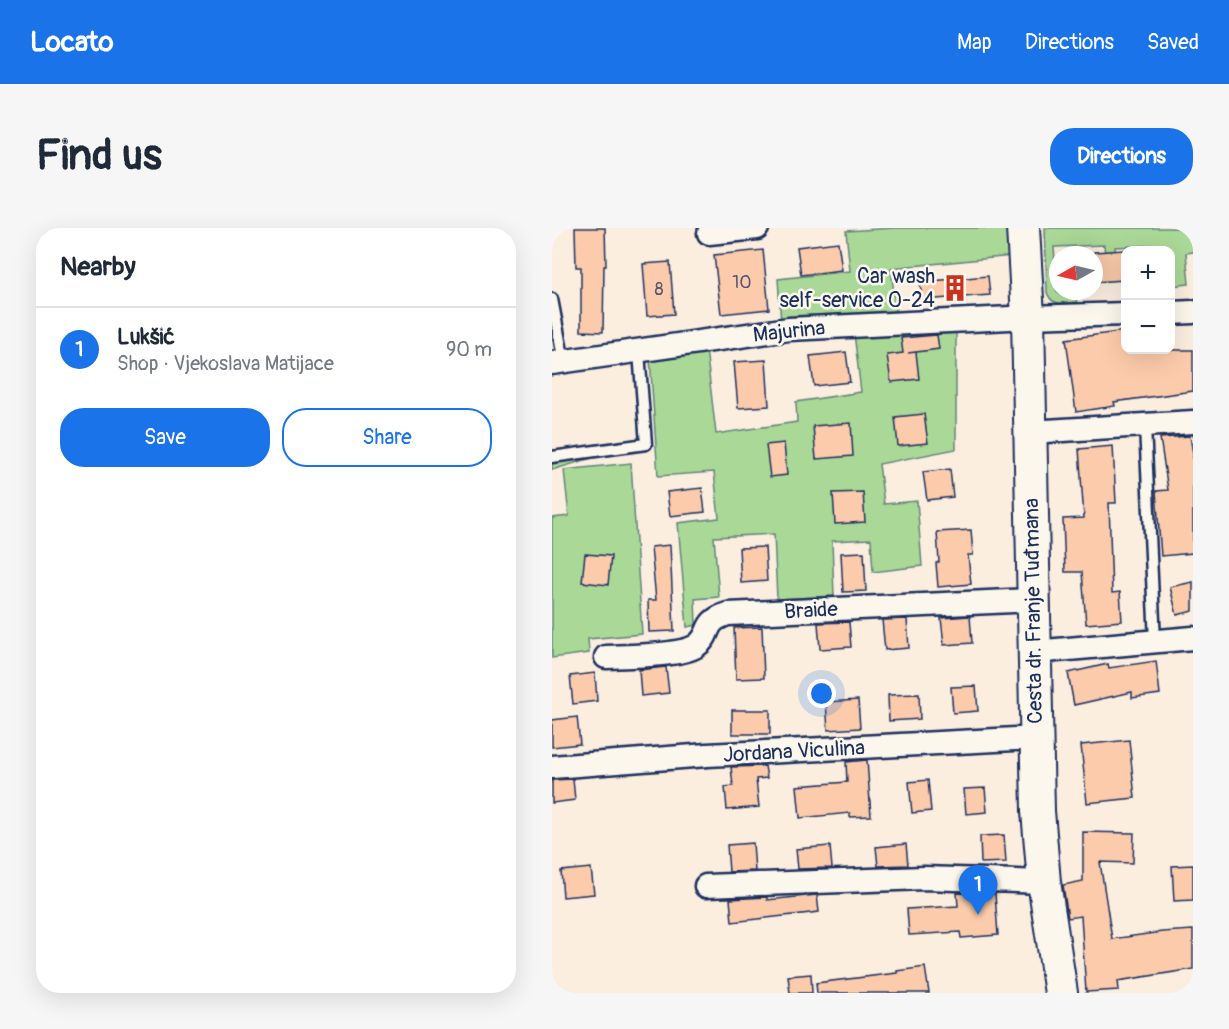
<!DOCTYPE html>
<html lang="en">
<head>
<meta charset="utf-8">
<style>
  body { margin:0; font-family:Pangolin,sans-serif; background:#f6f6f7; color:#1f2937 }
  .controls { position:absolute; right:18px; top:18px; display:grid; overflow:hidden; border-radius:12px; box-shadow:0 6px 24px #0002 }
  .controls button { width:54px; height:54px; display:grid; place-items:center; padding:0; border:0; border-bottom:2px solid #e0e1e3; background:#fff; color:#1f2937; font:30px sans-serif }
  .compass { position:absolute; left:497px; top:18px; width:54px; height:54px; border-radius:50%; background:#fff; box-shadow:0 6px 24px #0002; rotate:262deg }
  .you { position:absolute; left:270px; top:466px; width:21px; height:21px; margin:-15px; border:4px solid #fff; border-radius:50%; background:#1a73e8; box-shadow:0 0 0 9px #1a73e833 }
  .badge { display:grid; place-items:center; width:39px; height:39px; border-radius:50%; background:#1a73e8; color:#fff; font-size:20px; font-weight:700 }
  .pin { position:absolute; translate:-50% -50px; filter:drop-shadow(0 2px 3px #0008) }
  .pin::after { content:''; position:absolute; top:32px; width:21px; height:18px; background:inherit; clip-path:polygon(0 0,100% 0,50% 100%) }
  .list { margin:0; padding:0; list-style:none }
  h2 { display:flex; justify-content:space-between; align-items:center; height:78px; margin:0; padding:0 24px; font-size:26px }
  h2 small { font-size:20px; font-weight:400; color:#747a83 }
  .list li { display:grid; grid-template-columns:39px 1fr auto; gap:18px; align-items:center; box-sizing:border-box; height:84px; padding:0 24px; border-top:2px solid #e0e1e3 }
  .list b { display:block; font-size:22px; white-space:nowrap }
  .list p { margin:0; font-size:20px; white-space:nowrap; color:#747a83 }
  .list em { font-size:20px; font-style:normal; color:#747a83 }
  .actions { display:flex; gap:12px; padding:18px 24px }
  .actions a { flex:1; padding:14px 0; border:2px solid #1a73e8; border-radius:24px; text-align:center; font-size:21px; color:#1a73e8 }
  .actions .main { background:#1a73e8; color:#fff }
  .map { position:relative; flex:none; width:641px; height:765px; overflow:hidden; border-radius:24px }
  header { display:flex; align-items:center; gap:36px; box-sizing:border-box; height:84px; padding:0 30px; background:#1a73e8; color:#fff }
  header strong { font-size:28px }
  nav { display:flex; gap:33px; margin-inline-start:auto; font-size:21px }
  .intro { display:flex; align-items:center; justify-content:space-between; box-sizing:border-box; height:144px; padding:0 36px }
  h1 { margin:0; font-size:42px }
  .button { padding:15px 27px; border-radius:24px; background:#1a73e8; color:#fff; font-size:21px; font-weight:700 }
  main { display:flex; gap:36px; padding:0 36px }
  aside { flex:1; background:#fff; border-radius:24px; box-shadow:0 6px 24px #0002 }
  .map>svg:first-child { display:block }
</style>
</head>
<body>
<header>
<strong>Locato</strong>
<nav><a>Map</a><a>Directions</a><a>Saved</a></nav>
</header>
<div class="intro"><h1>Find us</h1><a class="button">Directions</a></div>
<main>
<aside>
<h2>Nearby<small></small></h2>
<ul class="list">
<li><span class="badge">1</span><div><b>Lukšić</b><p>Shop · Vjekoslava Matijace</p></div><em>90 m</em></li>
</ul>
<div class="actions"><a class="main">Save</a><a>Share</a></div>
</aside>
<div class="map">
<svg width="641" height="765" viewBox="0 0 641 765">
  <rect width="100%" height="100%" fill="#fbeedf"/>
  <filter id="ink" filterUnits="userSpaceOnUse"><feTurbulence type="fractalNoise" baseFrequency=".0167" numOctaves="2"/><feDisplacementMap in="SourceGraphic" scale="12" xChannelSelector="R" yChannelSelector="G"/><feConvolveMatrix kernelMatrix="1 2 1 2 8 2 1 2 1" color-interpolation-filters="sRGB"/></filter>
  <g filter="url(#ink)">
    <g fill="#aad897" stroke="#62847a" stroke-width="1.5">
      <polygon points="343,0 458,0 460,28 339,40 344,83 229,95 226,51 298,43 294,3"/>
      <path d="M493,0H641V24L634,25L637,56L619,58L618,22H609L608,17L563,19L565,50L555,51L552,17L502,19L505,63L510,66L524,64L525,74C513,75 499,79 495,64Z"/>
      <polygon points="404,101 404,221 327,236 332,276 365,273 370,338 321,344 319,311 280,313 282,368 225,371 222,306 162,309 167,369 143,371 144,397 135,399 126,295 167,290 162,244 106,248 98,130 154,121 164,206 245,194 244,174 309,164 302,105"/>
      <polygon points="76,219 0,242 0,232"/>
      <polygon points="79,235 90,406 36,411 37,425 0,430 0,290 17,288 12,242"/>
    </g>
    <g fill="#fccbab" stroke="#1b2f5e" stroke-width="1.5">
      <polygon points="23,0 53,0 54,38 52,38 51,104 29,103 29,39 24,39"/>
      <polygon points="286,14 290,42 249,47 245,19"/>
      <polygon points="211,22 217,81 169,86 162,27"/>
      <polygon points="573,22 573,52 542,54 542,24"/>
      <polygon points="118,34 122,86 95,88 91,36"/>
      <polygon points="436,48 438,67 370,72 368,54"/>
      <polygon points="573,103 573,122 641,122 641,163 562,174 563,178 524,184 514,111"/>
      <polygon points="385,107 387,121 356,125 364,124 367,151 339,154 335,127 351,125 349,110"/>
      <polygon points="294,124 298,154 262,158 258,128"/>
      <polygon points="214,132 217,178 186,180 182,134"/>
      <polygon points="372,186 376,215 346,218 343,189"/>
      <polygon points="299,195 301,228 264,231 261,198"/>
      <polygon points="638,208 641,226 641,325 609,328 604,263 616,262 608,210"/>
      <polygon points="232,215 235,247 218,249 214,217"/>
      <polygon points="561,218 564,275 557,275 560,365 568,364 570,393 534,396 530,344 513,344 511,291 532,290 527,221"/>
      <polygon points="398,241 401,269 375,272 371,244"/>
      <polygon points="150,260 153,284 118,288 115,264"/>
      <polygon points="311,264 313,294 283,296 281,265"/>
      <polygon points="419,302 421,327 416,327 419,356 386,359 384,335 387,334 385,304"/>
      <polygon points="118,317 122,403 97,404 96,372 104,372 99,319"/>
      <polygon points="213,319 215,353 189,355 187,320"/>
      <polygon points="312,324 314,363 291,364 289,325"/>
      <polygon points="33,326 59,328 56,357 30,354"/>
      <polygon points="641,354 641,383 625,387 618,359"/>
      <polygon points="418,388 420,415 392,417 389,390"/>
      <polygon points="355,391 357,420 333,422 330,392"/>
      <polygon points="297,394 299,419 268,421 266,395"/>
      <polygon points="210,399 212,450 184,451 182,400"/>
      <polygon points="604,433 608,466 580,470 580,464 522,477 516,445 556,436 557,440"/>
      <polygon points="114,439 117,465 89,468 87,442"/>
      <polygon points="43,445 45,473 21,476 18,448"/>
      <polygon points="424,458 426,483 401,485 399,459"/>
      <polygon points="367,466 368,491 337,493 336,467"/>
      <polygon points="306,472 308,500 276,502 274,474"/>
      <rect x="180" y="482" width="38" height="24"/>
      <polygon points="25,489 28,516 0,519 0,492"/>
      <polygon points="577,512 583,570 535,575 529,517"/>
      <polygon points="315,532 319,588 298,589 298,585 248,590 245,558 295,554 294,534"/>
      <polygon points="213,538 215,550 204,551 207,579 175,582 173,559 181,558 179,539"/>
      <polygon points="21,551 23,572 0,575 0,552"/>
      <polygon points="376,552 379,583 360,585 357,554"/>
      <polygon points="433,560 435,584 414,586 412,561"/>
      <polygon points="531,604 582,605 581,635 548,634 560,711 610,704 641,702 641,741 566,753 567,762 534,764 529,688 516,690 511,657 531,653"/>
      <polygon points="452,607 454,634 429,635 428,608"/>
      <polygon points="201,615 203,643 177,644 175,617"/>
      <polygon points="354,616 356,637 326,638 324,619"/>
      <polygon points="278,618 280,640 246,641 244,621"/>
      <polygon points="641,637 641,672 622,673 620,638"/>
      <polygon points="39,640 42,666 11,669 9,643"/>
      <polygon points="405,665 443,666 446,707 409,710 408,704 357,707 355,681 406,678"/>
      <polygon points="265,667 267,684 180,694 178,671 215,669 215,672"/>
      <polygon points="373,739 377,765 265,765 264,755 345,745 345,743"/>
      <polygon points="259,746 260,765 238,765 236,748"/>
    </g>
    <g fill="none" stroke-linecap="round" stroke-linejoin="round">
      <defs>
        <g id="service">
          <polyline points="0,71 12,134"/>
          <polyline points="593,198 603,414"/>
          <polyline points="0,229 94,216 87,124"/>
        </g>
        <g id="minor">
          <polyline points="157,5 205,0"/>
          <polyline points="618,85 641,84"/>
          <polyline points="0,135 237,101 476,89 574,86"/>
          <polyline points="478,204 641,194"/>
          <polyline points="482,424 641,410"/>
          <path d="M54,429C74,428 129,428 144,418C161,407 149,394 176,386L481,372"/>
          <polyline points="0,539 155,527 484,510"/>
          <polyline points="154,658 372,650 492,654"/>
        </g>
        <polyline id="secondary" points="471,0 476,89 486,583 492,654 509,765"/>
      </defs>
      <use href="#service" stroke="#1b2f5e" stroke-width="15"/>
      <use href="#minor" stroke="#1b2f5e" stroke-width="27"/>
      <use href="#secondary" stroke="#1b2f5e" stroke-width="36"/>
      <use href="#service" stroke="#fbf7ec" stroke-width="10"/>
      <use href="#minor" stroke="#fbf7ec" stroke-width="22"/>
      <use href="#secondary" stroke="#fbf7ec" stroke-width="32"/>
    </g>
  </g>
  <defs>
    <symbol id="building-bare" viewBox="-9 -9 18 18"><path d="M-4-6H4V6H1V3H-1V6H-4ZM-2.5-4.3h1.7v1.8h-1.7ZM.8-4.3h1.7v1.8H.8ZM-2.5-1h1.7V.8h-1.7ZM.8-1h1.7V.8H.8Z" fill="#c8321e" stroke="#fbf7ec" stroke-width="2.5" paint-order="stroke"/></symbol>
  </defs>
  <g fill-rule="evenodd">
    <use href="#building-bare" x="384" y="41" width="38" height="38"/>
  </g>
  <g text-anchor="middle" stroke-width="5" stroke-linejoin="round" paint-order="stroke">
    <g font-size="18" fill="#535671">
      <text x="190" y="60">10</text>
      <text x="107" y="67">8</text>
    </g>
    <g font-size="21" fill="#1b2f5e" stroke="#fbf7ec" text-anchor="end">
      <text x="383" y="55">Car wash<tspan x="383" dy="24">self-service 0-24</tspan></text>
    </g>
    <g font-size="21" fill="#1b2f5e" stroke="#fbf7ec">
      <text transform="translate(237 103) rotate(-6)" y="7">Majurina</text>
      <text transform="translate(259 382) rotate(-3)" y="7">Braide</text>
      <text transform="translate(481 383) rotate(-91)" y="7">Cesta dr. Franje Tuđmana</text>
      <text transform="translate(242 523) rotate(-3)" y="7">Jordana Viculina</text>
    </g>
  </g>
</svg>
<div class="controls">
<button>+</button>
<button>−</button>
</div>
<svg class="compass" viewBox="-18 -18 36 36"><path d="M0-13l5 13h-10z" fill="#e53935"/><path d="M0 13l5-13h-10z" fill="#747a83"/></svg>
<div class="you"></div>
<div class="pin badge" style="left:426px;top:687px">1</div>
</div>
</main>
</body>
</html>
